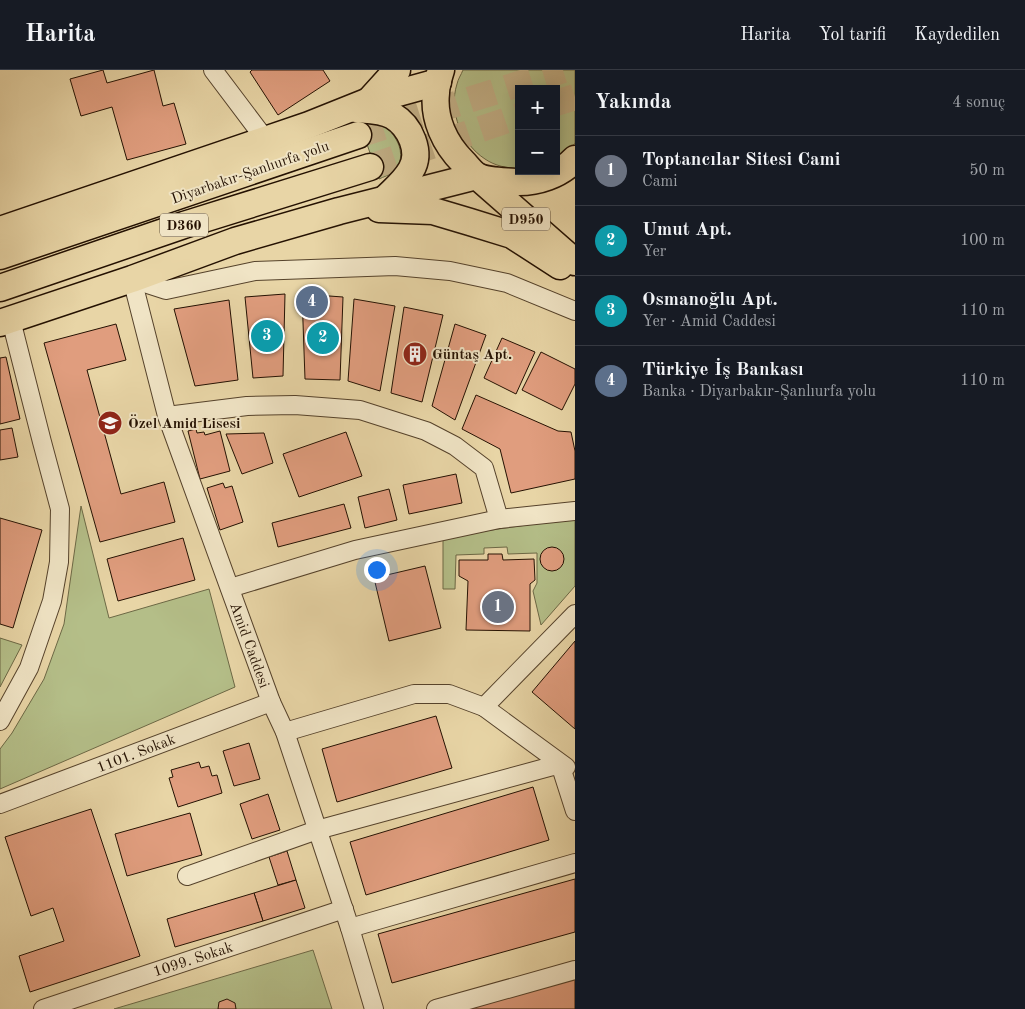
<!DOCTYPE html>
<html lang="tr">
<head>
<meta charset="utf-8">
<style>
  body { margin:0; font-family:"Old Standard TT",serif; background:#242831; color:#f1f3f6 }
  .controls { position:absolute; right:15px; top:15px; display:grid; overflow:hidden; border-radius:0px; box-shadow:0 2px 12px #0003 }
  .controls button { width:45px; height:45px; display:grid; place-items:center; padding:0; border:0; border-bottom:1px solid #363941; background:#171b24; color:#f1f3f6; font:25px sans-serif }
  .you { position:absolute; left:376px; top:499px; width:18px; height:18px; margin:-12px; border:4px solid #fff; border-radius:50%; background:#1a73e8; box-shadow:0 0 0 8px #1a73e833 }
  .badge { display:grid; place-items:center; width:32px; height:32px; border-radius:50%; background:#0b8043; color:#fff; font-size:16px; font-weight:700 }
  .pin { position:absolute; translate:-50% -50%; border:2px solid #fff; box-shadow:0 1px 5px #0006 }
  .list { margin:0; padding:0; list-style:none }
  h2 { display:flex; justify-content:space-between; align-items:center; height:65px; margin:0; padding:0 20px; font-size:21px }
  h2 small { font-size:16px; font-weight:400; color:#9ea1a6 }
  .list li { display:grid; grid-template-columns:32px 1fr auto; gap:15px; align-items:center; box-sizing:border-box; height:70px; padding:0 20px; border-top:1px solid #363941 }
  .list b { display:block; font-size:19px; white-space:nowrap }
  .list p { margin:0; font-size:16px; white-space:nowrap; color:#9ea1a6 }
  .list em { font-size:16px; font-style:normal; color:#9ea1a6 }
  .map { position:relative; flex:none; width:575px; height:939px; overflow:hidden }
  header { display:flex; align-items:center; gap:30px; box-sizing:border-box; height:70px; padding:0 25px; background:#171b24; border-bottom:1px solid #363941 }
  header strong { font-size:24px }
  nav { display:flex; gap:28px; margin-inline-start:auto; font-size:18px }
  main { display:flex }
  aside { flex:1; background:#171b24 }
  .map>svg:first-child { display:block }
</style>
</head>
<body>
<header>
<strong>Harita</strong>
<nav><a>Harita</a><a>Yol tarifi</a><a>Kaydedilen</a></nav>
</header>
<main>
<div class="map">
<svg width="575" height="939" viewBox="0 0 575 939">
  <rect width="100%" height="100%" fill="#e8d5a6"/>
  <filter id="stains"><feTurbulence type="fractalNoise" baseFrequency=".004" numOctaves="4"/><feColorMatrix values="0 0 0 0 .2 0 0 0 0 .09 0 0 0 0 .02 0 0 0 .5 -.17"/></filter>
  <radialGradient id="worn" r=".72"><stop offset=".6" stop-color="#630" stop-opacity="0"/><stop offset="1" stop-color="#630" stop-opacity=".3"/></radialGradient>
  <g fill="#b4be88" stroke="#6c6845">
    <path d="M463,0H575V73L568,83L556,90V19H519V99C507,98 495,96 485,89C462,74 448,42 457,14C458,9 461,5 463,0Z"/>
    <path d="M359,51C363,51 370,51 375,52C394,57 411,86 393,102C390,105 383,107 379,109Z"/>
    <polygon points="81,436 109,548 209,519 235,617 0,719 0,679 12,663 44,609 64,554"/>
    <polygon points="575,448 575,516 541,555 533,521 537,513 537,483 508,484 507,477 484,478 484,484 456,485 455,519 443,519 443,467"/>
    <polygon points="0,568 22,575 0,617"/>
    <polygon points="313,880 332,939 114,939"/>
  </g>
  <g fill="#e09d7e" stroke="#241102">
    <polygon points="103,0 107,13 154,0 163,36 174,33 186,74 127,90 112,37 81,46 70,9"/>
    <polygon points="252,0 323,0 330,11 278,45 250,2"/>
    <polygon points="285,224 283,306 253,308 245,227"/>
    <polygon points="302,224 343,227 340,310 305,309"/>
    <polygon points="354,229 395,236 380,321 348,311"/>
    <polygon points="229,230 238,310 195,316 174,239"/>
    <polygon points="404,237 443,245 422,332 391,323"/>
    <polygon points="116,254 126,290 87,300 121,424 164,412 175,452 100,472 44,273"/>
    <polygon points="455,254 486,265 455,350 432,336"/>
    <polygon points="502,268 535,282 516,324 484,308"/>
    <polygon points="541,282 575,299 575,314 562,340 522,320"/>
    <polygon points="6,287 20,349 0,354 0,288"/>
    <polygon points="476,325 558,361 571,362 575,381 575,409 511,423 500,379 462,359"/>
    <polygon points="12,358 18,387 0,390 0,360"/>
    <polygon points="196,359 197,363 204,362 205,365 220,361 230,401 200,409 188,361"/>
    <polygon points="346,362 362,406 299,427 283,384"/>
    <polygon points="264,363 273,393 242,404 226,364"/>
    <polygon points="456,404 462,433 409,444 403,415"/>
    <polygon points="223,413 225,418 232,416 243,452 220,460 207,418"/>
    <polygon points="389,419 397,450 365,458 358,427"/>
    <polygon points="344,434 351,458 278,477 272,453"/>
    <polygon points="0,448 42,460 13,558 0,554"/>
    <polygon points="183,468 195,510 118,531 107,489"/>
    <circle cx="552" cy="489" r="12"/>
    <polygon points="488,484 502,484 503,490 534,489 535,510 530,514 530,561 466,560 468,511 459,506 459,490 488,490"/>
    <polygon points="425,496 441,558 389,571 374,508"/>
    <polygon points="575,571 575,659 532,622"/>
    <polygon points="436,646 452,698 337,732 322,679"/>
    <polygon points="249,673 260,709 234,716 223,681"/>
    <polygon points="199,692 201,698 209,696 212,706 217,705 222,723 178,737 169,708 173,707 171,700"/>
    <polygon points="533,717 549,770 366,825 350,772"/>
    <polygon points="268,724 280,760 252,769 240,734"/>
    <polygon points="91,739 140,886 30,922 19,886 64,871 53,838 31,846 5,767"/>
    <polygon points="190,743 202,785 127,806 115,764"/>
    <polygon points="287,781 296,810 278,815 269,787"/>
    <polygon points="575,809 575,862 392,913 378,864"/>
    <polygon points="296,810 305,838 263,851 254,823"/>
    <polygon points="254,823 263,851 175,877 167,849"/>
    <polygon points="575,906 575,939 464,939"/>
    <polygon points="227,929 235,933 236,939 218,939 219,932"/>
  </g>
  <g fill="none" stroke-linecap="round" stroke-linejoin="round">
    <g stroke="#c1ae85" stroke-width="26" stroke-dasharray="26 13" stroke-linecap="butt">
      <polyline points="556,33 575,27"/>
      <polyline points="358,65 563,0"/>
      <polyline points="370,97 519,46"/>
    </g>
    <defs>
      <g id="minor">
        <polyline points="213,0 265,69"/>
        <polyline points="132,209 167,346 271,632 285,662 350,858 374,939"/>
        <polyline points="132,209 166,220 255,201 395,196 450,201 507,213 575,241"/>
        <polyline points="167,346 247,336 295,335 360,340 426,361 455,376 484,398 499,449"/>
        <polyline points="230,518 355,480 499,449 575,441"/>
        <polyline points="484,637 575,544"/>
        <polyline points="0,651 29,598 52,531 59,492 60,439 42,372 11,250"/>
        <polyline points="285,662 414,624 449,624 484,637 566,697"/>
        <polyline points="0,734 271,632"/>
        <polyline points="187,806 317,760 560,694 575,741"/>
        <polyline points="350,858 575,793"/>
        <polyline points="43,939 344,839"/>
        <polyline points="436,939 575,900"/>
      </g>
      <g id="highway">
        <path d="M441,0C439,7 436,15 436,23C433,49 445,74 463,92C467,96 472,103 477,106C486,111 505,111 515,112C537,113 560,105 575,89"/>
        <polyline points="369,31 397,0"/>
        <path d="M356,39C367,40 383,40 393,46C410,56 422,82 411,100C405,111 395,119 386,128"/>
        <polyline points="379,139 433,141 470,152 512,165 560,196"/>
        <polyline points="0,160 309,55 369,31 438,12"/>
        <polyline points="0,186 358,65"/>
        <polyline points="0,218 184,155 370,97"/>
        <polyline points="0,253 132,209 235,171 339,141 477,106 575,192"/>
      </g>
    </defs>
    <use href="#minor" stroke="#55422b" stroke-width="20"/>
    <use href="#highway" stroke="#241102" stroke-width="29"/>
    <use href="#minor" stroke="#f0e4c5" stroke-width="18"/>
    <use href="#highway" stroke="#e8d5a6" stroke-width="26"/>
  </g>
  <defs>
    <symbol id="building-disc" viewBox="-11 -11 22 22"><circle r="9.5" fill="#8f2418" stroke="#f0e4c5"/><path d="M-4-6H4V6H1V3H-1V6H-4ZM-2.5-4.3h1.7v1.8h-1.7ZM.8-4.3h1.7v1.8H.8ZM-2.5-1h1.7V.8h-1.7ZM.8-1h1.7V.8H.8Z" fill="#fff"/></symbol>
    <symbol id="school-disc" viewBox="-11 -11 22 22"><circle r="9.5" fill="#8f2418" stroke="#f0e4c5"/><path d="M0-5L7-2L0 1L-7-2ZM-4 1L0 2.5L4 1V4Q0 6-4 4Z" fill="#fff"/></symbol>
  </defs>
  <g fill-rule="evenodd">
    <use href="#building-disc" x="401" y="270" width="28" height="28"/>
    <use href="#school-disc" x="96" y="339" width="28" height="28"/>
  </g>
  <g text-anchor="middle" stroke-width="4" stroke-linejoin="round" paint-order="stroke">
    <g fill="#f0e4c5" stroke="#61503c" stroke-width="1">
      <rect x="502" y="137.5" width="48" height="23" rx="4"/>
      <rect x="160" y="143.5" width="48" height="23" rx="4"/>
    </g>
    <g font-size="14" font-weight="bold" fill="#241102">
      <text x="526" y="154">D950</text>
      <text x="184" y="160">D360</text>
    </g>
    <g font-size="15" fill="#241102" stroke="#f0e4c5">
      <text transform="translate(250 102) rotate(-19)" y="5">Diyarbakır-Şanlıurfa yolu</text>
      <text transform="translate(250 575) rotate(70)" y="5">Amid Caddesi</text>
      <text transform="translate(136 683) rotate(-21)" y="5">1101. Sokak</text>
      <text transform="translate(193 889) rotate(-18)" y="5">1099. Sokak</text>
    </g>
    <g font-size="15" font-weight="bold" fill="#241102" stroke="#f0e4c5" text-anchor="start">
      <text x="432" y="289">Güntaş Apt.</text>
      <text x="128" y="358">Özel Amid Lisesi</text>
    </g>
  </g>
  <rect width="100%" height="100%" filter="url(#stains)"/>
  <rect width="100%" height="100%" fill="url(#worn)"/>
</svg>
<div class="controls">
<button>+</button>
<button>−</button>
</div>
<div class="you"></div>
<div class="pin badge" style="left:498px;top:537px;background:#6b7280">1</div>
<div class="pin badge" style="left:323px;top:268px;background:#0f9aa8">2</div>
<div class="pin badge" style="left:267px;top:266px;background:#0f9aa8">3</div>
<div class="pin badge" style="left:312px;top:232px;background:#5c6f8a">4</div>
</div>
<aside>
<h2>Yakında<small>4 sonuç</small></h2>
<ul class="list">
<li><span class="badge" style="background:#6b7280">1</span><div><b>Toptancılar Sitesi Cami</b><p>Cami</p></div><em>50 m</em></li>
<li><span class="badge" style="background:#0f9aa8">2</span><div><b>Umut Apt.</b><p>Yer</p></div><em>100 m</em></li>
<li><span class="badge" style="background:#0f9aa8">3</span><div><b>Osmanoğlu Apt.</b><p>Yer · Amid Caddesi</p></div><em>110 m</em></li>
<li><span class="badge" style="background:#5c6f8a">4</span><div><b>Türkiye İş Bankası</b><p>Banka · Diyarbakır-Şanlıurfa yolu</p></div><em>110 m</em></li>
</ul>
</aside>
</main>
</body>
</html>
